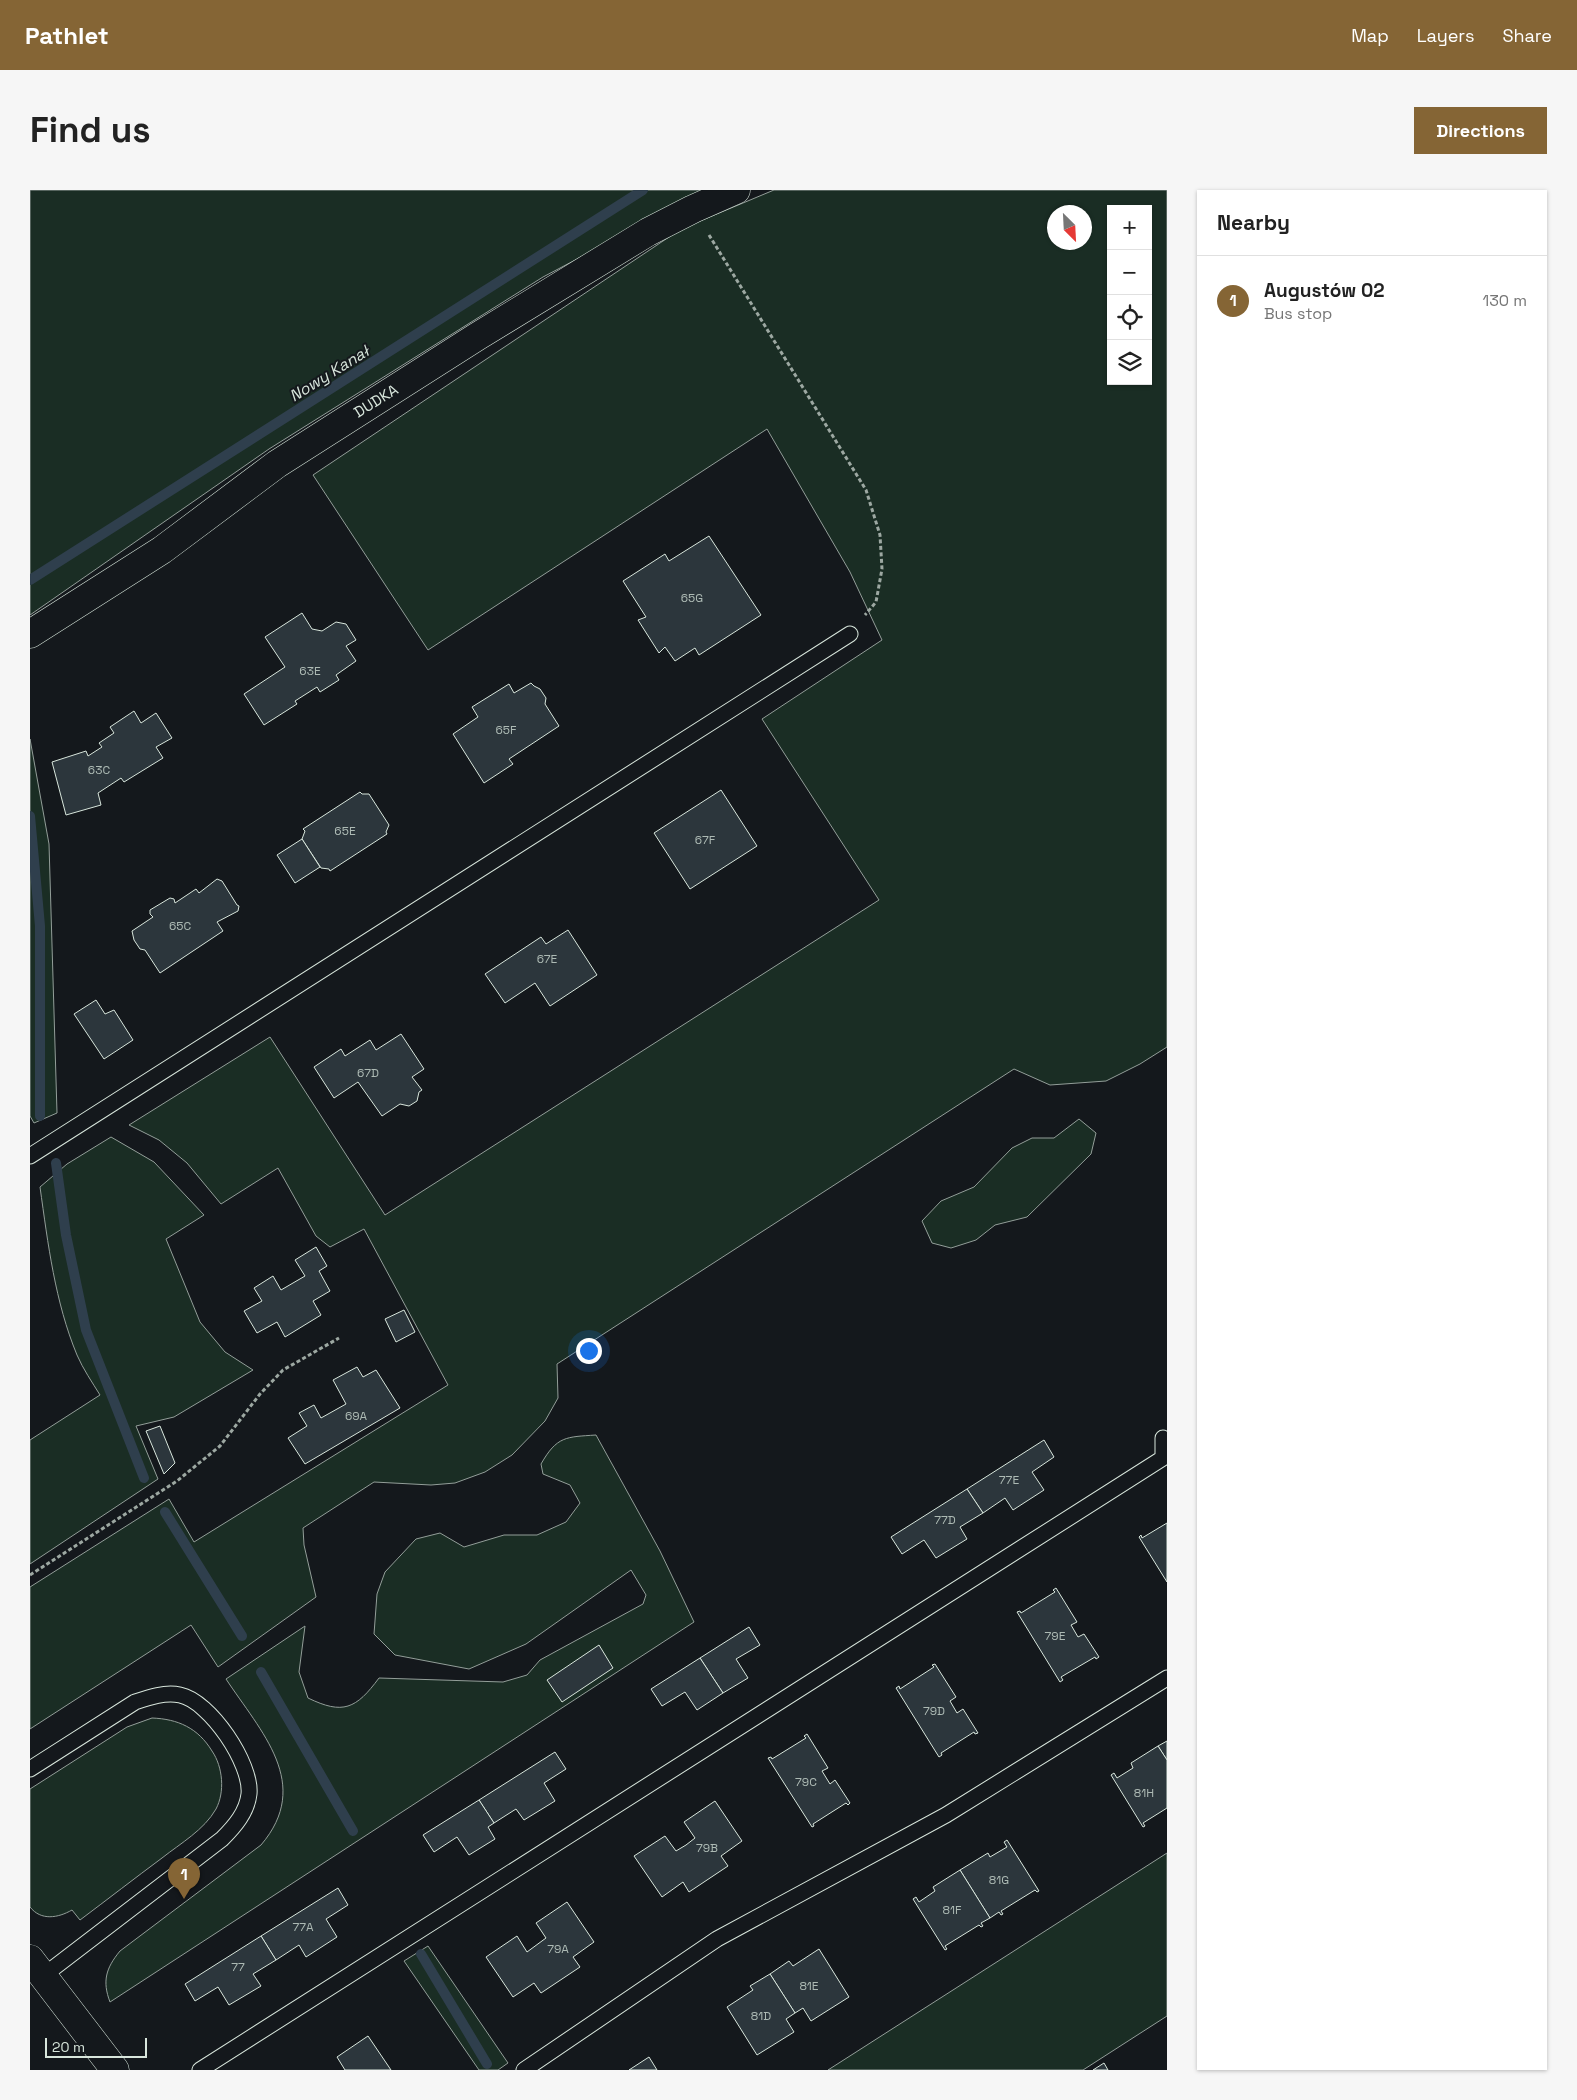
<!DOCTYPE html>
<html lang="en">
<head>
<meta charset="utf-8">
<style>
  body { margin:0; font-family:"Space Grotesk",sans-serif; background:#f6f6f6; color:#222 }
  .controls { position:absolute; right:15px; top:15px; display:grid; overflow:hidden; border-radius:0px; box-shadow:0 1px 4px #0004 }
  .controls button { width:45px; height:45px; display:grid; place-items:center; padding:0; border:0; border-bottom:1px solid #e0e0e0; background:#fff; color:#222; font:25px sans-serif }
  .compass { position:absolute; left:1017px; top:15px; width:45px; height:45px; border-radius:50%; background:#fff; box-shadow:0 1px 4px #0004; rotate:156deg }
  .scale { position:absolute; left:15px; bottom:12px; width:102px; box-sizing:border-box; padding-left:5px; border:2px solid #d8e6dc; border-top:0; font-size:14px; line-height:18px; white-space:nowrap; color:#d8e6dc; -webkit-text-stroke:4px #14181c; paint-order:stroke }
  .you { position:absolute; left:558px; top:1160px; width:18px; height:18px; margin:-12px; border:4px solid #fff; border-radius:50%; background:#1a73e8; box-shadow:0 0 0 8px #1a73e833 }
  .badge { display:grid; place-items:center; width:32px; height:32px; border-radius:50%; background:#856535; color:#fff; font-size:16px; font-weight:700 }
  .pin { position:absolute; translate:-50% -41px; filter:drop-shadow(0 1px 2px #0008) }
  .pin::after { content:''; position:absolute; top:26px; width:18px; height:15px; background:inherit; clip-path:polygon(0 0,100% 0,50% 100%) }
  .list { margin:0; padding:0; list-style:none }
  h2 { display:flex; justify-content:space-between; align-items:center; height:65px; margin:0; padding:0 20px; font-size:21px }
  h2 small { font-size:16px; font-weight:400; color:#767676 }
  .list li { display:grid; grid-template-columns:32px 1fr auto; gap:15px; align-items:center; box-sizing:border-box; height:90px; padding:0 20px; border-top:1px solid #e0e0e0 }
  .list b { display:block; font-size:19px; white-space:nowrap }
  .list p { margin:0; font-size:16px; white-space:nowrap; color:#767676 }
  .list em { font-size:16px; font-style:normal; color:#767676 }
  .icon { flex:none; width:28px; height:28px; fill:none; stroke:currentColor; stroke-width:2; stroke-linecap:round; stroke-linejoin:round }
  .map { position:relative; flex:none; width:1137px; height:1880px; overflow:hidden; border-radius:0px }
  header { display:flex; align-items:center; gap:30px; box-sizing:border-box; height:70px; padding:0 25px; background:#856535; color:#fff }
  header strong { font-size:24px }
  nav { display:flex; gap:28px; margin-inline-start:auto; font-size:18px }
  .intro { display:flex; align-items:center; justify-content:space-between; box-sizing:border-box; height:120px; padding:0 30px }
  h1 { margin:0; font-size:35px }
  .button { padding:12px 22px; border-radius:0px; background:#856535; color:#fff; font-size:18px; font-weight:700 }
  main { display:flex; gap:30px; padding:0 30px }
  aside { flex:1; background:#fff; border-radius:0px; box-shadow:0 1px 4px #0004 }
  .map>svg:first-child { display:block }
</style>
</head>
<body>
<header>
<strong>Pathlet</strong>
<nav><a>Map</a><a>Layers</a><a>Share</a></nav>
</header>
<div class="intro"><h1>Find us</h1><a class="button">Directions</a></div>
<main>
<div class="map">
<svg width="1137" height="1880" viewBox="0 0 1137 1880">
  <rect width="100%" height="100%" fill="#14181c"/>
  <g fill="#1a2d24" stroke="#939e99" fill-rule="evenodd">
    <polygon points="0,0 678,0 513,87 239,259 0,425"/>
    <path d="M744,0H1137V857L1110,874L1076,891L1020,895L984,879L527,1174L528,1208L515,1231L482,1265L455,1282L425,1293L401,1295L344,1292L273,1338L274,1355L286,1407L188,1477L161,1435L0,1539V1397L139,1309L164,1352L418,1195L334,1039L300,1057L286,1046L248,978L191,1014L157,973L129,950L99,935L240,847L355,1025L849,710L732,529L852,450L820,382L737,239L398,460L283,285L651,39ZM1081,19H1118V191H1081ZM1024,22H1054V52H1024Z"/>
    <polygon points="0,549 19,654 27,923 4,933 0,926"/>
    <polygon points="1049,929 1066,943 1061,964 997,1027 965,1035 946,1050 921,1058 902,1053 892,1031 911,1011 944,997 982,958 1002,948 1024,948"/>
    <path d="M81,947L124,972L174,1025L136,1049L170,1132L195,1162L223,1180L144,1227L106,1236L128,1289L0,1374V1250L70,1205C62,1192 53,1179 47,1165C25,1112 18,1054 10,997L37,974Z"/>
    <path d="M566,1245L630,1361L664,1432L80,1812C72,1791 76,1778 90,1761L231,1655C283,1594 231,1542 196,1489L275,1436L269,1482L278,1508C313,1525 326,1519 349,1488L473,1492L497,1485L510,1470L613,1414L616,1405L601,1380L496,1454L439,1479L365,1465L344,1444L347,1404L355,1382L386,1349L410,1343L434,1357L474,1345H507L536,1332L550,1313L540,1295L513,1284L511,1274C527,1246 536,1247 566,1245Z"/>
    <path d="M122,1528C148,1529 168,1538 182,1561C193,1577 195,1602 186,1619C174,1640 151,1653 132,1668C105,1688 78,1709 50,1730L42,1720C28,1728 11,1731 0,1717V1599L97,1537Z"/>
    <polygon points="1137,1663 1137,1826 1053,1880 798,1880"/>
    <polygon points="398,1756 478,1873 468,1880 449,1880 374,1771"/>
  </g>
  <g fill="none" stroke-linecap="round" stroke-linejoin="round">
    <g stroke="#2f3f4d" stroke-width="10">
      <polyline points="0,390 613,0"/>
      <polyline points="0,626 10,736 10,926"/>
      <polyline points="26,973 36,1045 56,1140 114,1288"/>
      <polyline points="135,1322 212,1446"/>
      <polyline points="231,1482 323,1641"/>
      <polyline points="391,1764 457,1874"/>
    </g>
  </g>
  <g fill="#2c363c" stroke="#d8e6dc">
    <polygon points="679,346 731,425 669,465 665,458 645,471 635,457 629,463 608,430 616,427 593,391 635,364 639,371"/>
    <polygon points="272,423 282,439 292,441 306,432 316,434 326,450 316,456 326,471 306,485 309,490 290,502 287,497 265,511 267,514 234,535 214,504 255,477 235,447"/>
    <polygon points="501,493 504,496 510,499 516,508 515,514 529,536 479,569 483,574 454,593 423,544 448,527 442,517 479,494 484,503"/>
    <polygon points="104,521 111,533 126,523 142,548 126,557 133,568 94,592 91,588 68,603 71,615 36,625 22,572 56,561 58,566 72,557 69,553 84,543 80,537"/>
    <polygon points="691,600 727,656 660,699 624,643"/>
    <polygon points="330,602 332,604 339,604 359,635 356,642 357,644 300,681 299,679 291,678 272,649 275,641 273,639"/>
    <polygon points="272,649 290,677 265,693 247,665"/>
    <polygon points="187,689 192,691 207,715 209,716 208,721 187,732 193,741 130,783 115,760 110,759 104,750 102,741 123,727 120,724 120,720 140,708 144,709 145,713 166,699 169,703"/>
    <polygon points="538,740 567,785 520,816 505,793 475,813 455,784 511,747 516,754"/>
    <polygon points="66,810 75,824 84,820 103,850 74,869 44,824"/>
    <polygon points="371,844 394,879 382,887 392,900 389,902 387,911 379,916 370,914 352,926 328,892 304,908 284,877 311,859 315,866 340,850 346,860"/>
    <polygon points="286,1057 297,1076 289,1081 300,1101 283,1111 291,1125 255,1147 247,1132 227,1143 214,1121 232,1111 224,1098 243,1086 251,1100 275,1086 265,1070"/>
    <polygon points="374,1120 385,1142 366,1152 355,1129"/>
    <polygon points="327,1177 333,1187 346,1180 370,1218 275,1274 258,1248 277,1236 269,1223 284,1215 291,1228 316,1214 303,1190"/>
    <polygon points="130,1236 145,1273 134,1284 116,1241"/>
    <polygon points="1014,1250 1024,1267 1002,1282 1014,1300 983,1320 975,1308 953,1323 937,1299"/>
    <polygon points="937,1299 953,1323 930,1337 937,1349 906,1368 894,1350 872,1364 861,1347"/>
    <polygon points="1137,1333 1137,1392 1109,1347 1111,1345 1112,1348"/>
    <polygon points="1026,1398 1047,1432 1041,1435 1048,1447 1054,1444 1069,1467 1066,1469 1065,1467 1031,1487 1033,1490 1030,1492 987,1422 990,1421 991,1423 1025,1402 1023,1400"/>
    <polygon points="719,1437 730,1455 706,1469 718,1488 693,1503 670,1468"/>
    <polygon points="569,1455 583,1478 532,1512 517,1490"/>
    <polygon points="670,1468 693,1503 667,1520 655,1502 632,1516 621,1499"/>
    <polygon points="905,1474 926,1507 920,1511 927,1523 933,1519 948,1543 945,1544 944,1542 911,1563 912,1565 909,1567 866,1498 869,1496 870,1499 904,1477 902,1475"/>
    <polygon points="777,1544 798,1578 792,1581 800,1594 805,1590 820,1613 818,1615 816,1613 783,1634 784,1636 782,1637 738,1568 741,1567 742,1569 776,1548 774,1546"/>
    <polygon points="1137,1551 1137,1570 1128,1556"/>
    <polygon points="1128,1556 1137,1570 1137,1618 1113,1633 1115,1636 1113,1637 1081,1585 1084,1583 1087,1588 1103,1578 1101,1573"/>
    <polygon points="525,1562 536,1579 514,1593 525,1611 494,1630 486,1619 464,1633 449,1610"/>
    <polygon points="449,1610 464,1633 458,1637 465,1649 439,1665 427,1647 404,1662 393,1645"/>
    <polygon points="685,1611 712,1651 691,1666 698,1676 659,1702 653,1692 632,1707 604,1666 635,1646 646,1661 656,1655 665,1648 654,1632"/>
    <polygon points="977,1650 1009,1701 1007,1702 1005,1700 971,1721 973,1724 971,1725 969,1722 960,1728 930,1680 958,1663 960,1667 977,1657 974,1652"/>
    <polygon points="930,1680 960,1728 951,1733 953,1736 951,1737 949,1735 915,1756 917,1759 915,1760 883,1709 886,1707 889,1712 905,1701 903,1697"/>
    <polygon points="308,1698 318,1715 296,1729 307,1747 276,1767 269,1755 246,1770 231,1746"/>
    <polygon points="537,1712 564,1752 543,1767 550,1777 511,1803 504,1793 483,1807 456,1767 487,1746 497,1762 516,1748 506,1733"/>
    <polygon points="231,1746 246,1770 223,1784 231,1796 199,1815 188,1797 165,1811 155,1794"/>
    <polygon points="789,1759 819,1807 781,1831 773,1818 765,1823 740,1784 759,1771 763,1776"/>
    <polygon points="740,1784 765,1823 756,1829 764,1842 727,1865 697,1817 723,1800 720,1796"/>
    <polygon points="338,1846 361,1880 315,1880 307,1867"/>
    <polygon points="619,1867 627,1880 599,1880"/>
    <polygon points="1074,1873 1078,1880 1063,1880"/>
  </g>
  <g fill="none" stroke-linecap="round" stroke-linejoin="round">
    <defs>
      <g id="service">
        <polyline points="0,966 820,444"/>
        <path d="M0,1579L105,1512C120,1507 135,1502 150,1505C180,1511 222,1574 219,1604C217,1622 205,1636 192,1649L13,1786"/>
        <polyline points="170,1880 1133,1268 1133,1248"/>
        <polyline points="494,1880 687,1749 916,1625 1137,1488"/>
      </g>
      <g id="minor">
        <polyline points="0,444 132,360 247,274 448,146 618,42 663,19 706,0"/>
        <polyline points="0,1769 85,1880"/>
      </g>
    </defs>
    <use href="#service" stroke="#d8e6dc" stroke-width="17"/>
    <use href="#minor" stroke="#d8e6dc" stroke-width="29"/>
    <g stroke="#9da8a2" stroke-width="3" stroke-dasharray="4 2.5" stroke-linecap="butt">
      <polyline points="679,45 836,300 850,345 852,379 846,412 835,425"/>
      <polyline points="0,1385 147,1291 190,1256 230,1204 253,1180 309,1148"/>
    </g>
    <use href="#service" stroke="#14181c" stroke-width="15"/>
    <use href="#minor" stroke="#14181c" stroke-width="28"/>
  </g>
  <g text-anchor="middle" stroke-width="4" stroke-linejoin="round" paint-order="stroke">
    <g font-size="12" fill="#adbab4">
      <text x="662" y="412">65G</text>
      <text x="280" y="485">63E</text>
      <text x="476" y="544">65F</text>
      <text x="69" y="584">63C</text>
      <text x="315" y="645">65E</text>
      <text x="675" y="654">67F</text>
      <text x="150" y="740">65C</text>
      <text x="517" y="773">67E</text>
      <text x="338" y="887">67D</text>
      <text x="326" y="1230">69A</text>
      <text x="979" y="1294">77E</text>
      <text x="915" y="1334">77D</text>
      <text x="1025" y="1450">79E</text>
      <text x="904" y="1525">79D</text>
      <text x="776" y="1596">79C</text>
      <text x="1114" y="1607">81H</text>
      <text x="677" y="1662">79B</text>
      <text x="969" y="1694">81G</text>
      <text x="922" y="1724">81F</text>
      <text x="273" y="1741">77A</text>
      <text x="528" y="1763">79A</text>
      <text x="208" y="1781">77</text>
      <text x="779" y="1800">81E</text>
      <text x="731" y="1830">81D</text>
    </g>
    <g font-size="15" fill="#d8e6dc" stroke="#14181c">
      <text transform="translate(346 211) rotate(-32)" y="5">DUDKA</text>
    </g>
    <g font-size="16" font-style="italic" fill="#d8e6dc" stroke="#14181c">
      <text transform="translate(299 183) rotate(-32)" y="6">Nowy Kanał</text>
    </g>
  </g>
</svg>
<div class="controls">
<button>+</button>
<button>−</button>
<button><svg class="icon" aria-label="locate" viewBox="0 0 24 24"><circle cx="12" cy="12" r="6"/><path d="M12 2v4M12 18v4M2 12h4M18 12h4"/></svg></button>
<button><svg class="icon" aria-label="layers" viewBox="0 0 24 24"><path d="M12 4l9 5-9 5-9-5zM3 14l9 5 9-5"/></svg></button>
</div>
<svg class="compass" viewBox="-18 -18 36 36"><path d="M0-13l5 13h-10z" fill="#e53935"/><path d="M0 13l5-13h-10z" fill="#767676"/></svg>
<div class="scale">20 m</div>
<div class="you"></div>
<div class="pin badge" style="left:154px;top:1709px">1</div>
</div>
<aside>
<h2>Nearby<small></small></h2>
<ul class="list">
<li><span class="badge">1</span><div><b>Augustów 02</b><p>Bus stop</p></div><em>130 m</em></li>
</ul>
</aside>
</main>
</body>
</html>
